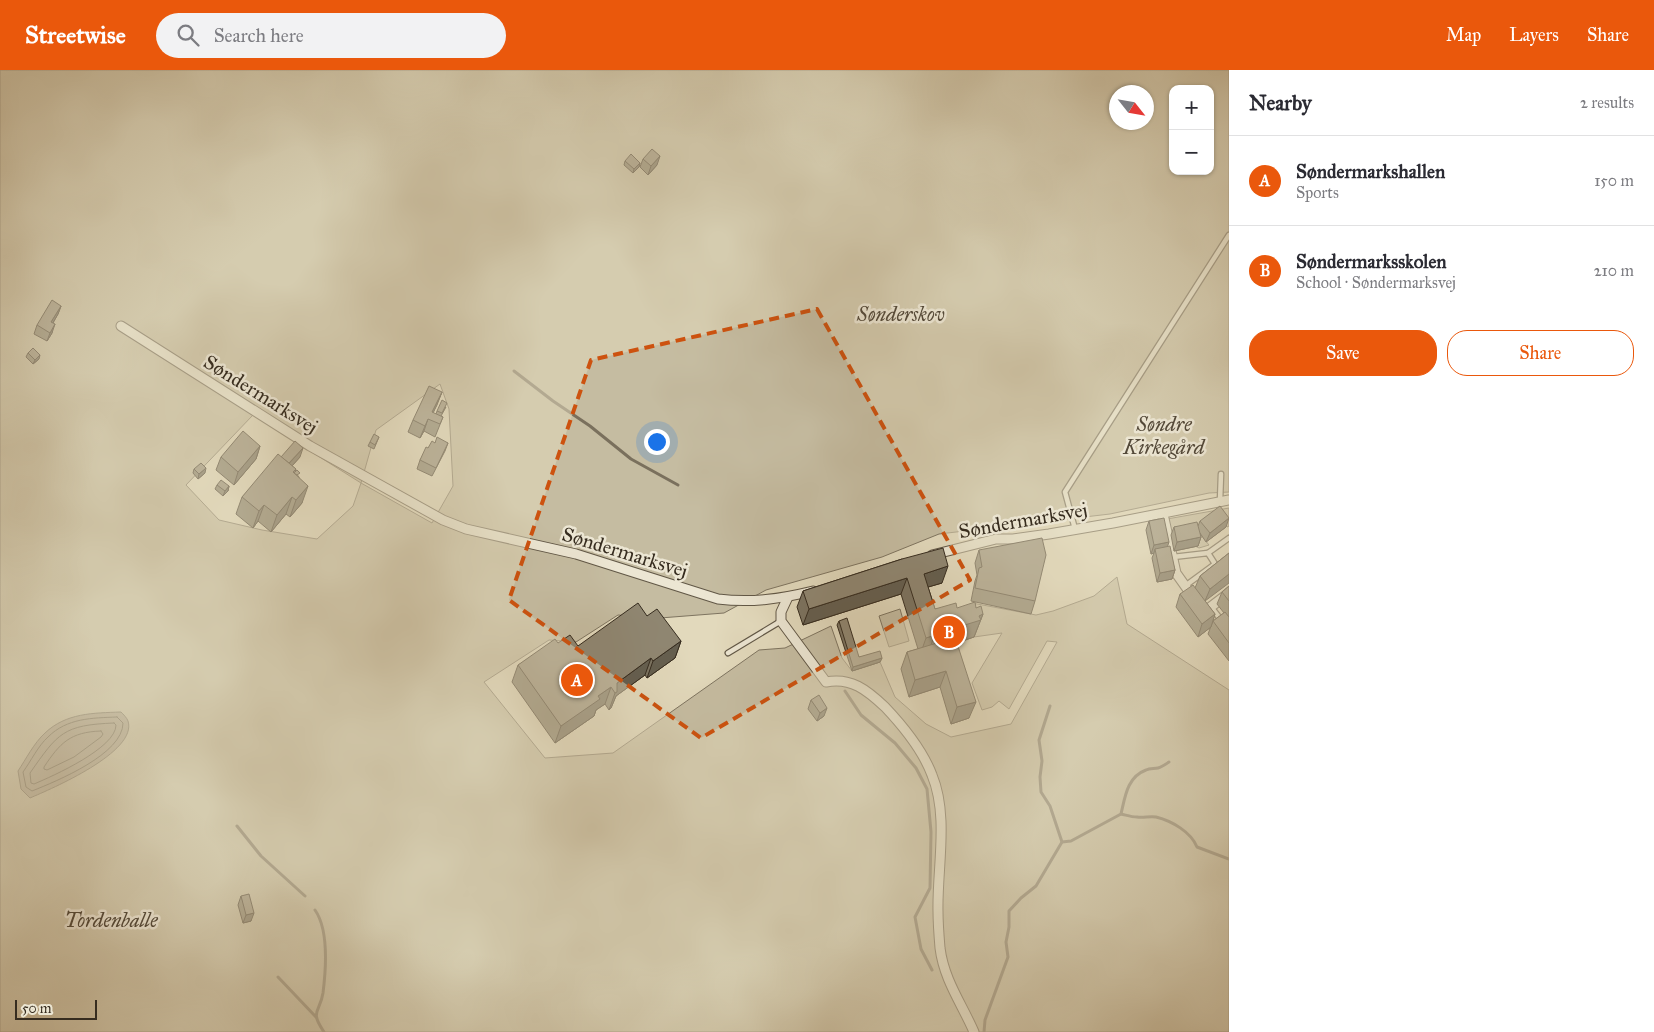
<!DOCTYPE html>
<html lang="en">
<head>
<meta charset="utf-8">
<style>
  body { margin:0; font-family:"IM FELL Great Primer",serif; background:#f2f2f3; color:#2b2b33 }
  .controls { position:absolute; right:15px; top:15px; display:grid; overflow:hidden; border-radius:10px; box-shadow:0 1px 4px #0004 }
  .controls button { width:45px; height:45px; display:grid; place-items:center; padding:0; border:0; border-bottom:1px solid #e1e1e2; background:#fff; color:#2b2b33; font:25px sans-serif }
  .compass { position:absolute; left:1109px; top:15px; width:45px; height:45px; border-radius:50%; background:#fff; box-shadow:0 1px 4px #0004; rotate:121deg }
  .scale { position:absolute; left:15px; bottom:12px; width:82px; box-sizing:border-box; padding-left:5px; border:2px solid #362c1f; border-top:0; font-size:14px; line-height:18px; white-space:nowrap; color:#362c1f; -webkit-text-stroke:4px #ece6d3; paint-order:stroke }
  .you { position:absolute; left:656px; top:371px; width:18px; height:18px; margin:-12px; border:4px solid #fff; border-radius:50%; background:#1a73e8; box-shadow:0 0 0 8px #1a73e833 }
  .badge { display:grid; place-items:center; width:32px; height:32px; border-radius:50%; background:#ea580c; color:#fff; font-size:16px; font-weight:700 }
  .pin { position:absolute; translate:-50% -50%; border:2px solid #fff; box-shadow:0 1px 5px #0006 }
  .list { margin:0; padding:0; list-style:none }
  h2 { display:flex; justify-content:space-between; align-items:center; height:65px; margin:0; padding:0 20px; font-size:21px }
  h2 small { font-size:16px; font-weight:400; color:#7c7c81 }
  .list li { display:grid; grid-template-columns:32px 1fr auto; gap:15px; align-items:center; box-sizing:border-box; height:90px; padding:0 20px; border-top:1px solid #e1e1e2 }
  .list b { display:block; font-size:19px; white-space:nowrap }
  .list p { margin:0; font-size:16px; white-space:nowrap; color:#7c7c81 }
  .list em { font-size:16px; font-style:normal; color:#7c7c81 }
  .actions { display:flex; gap:10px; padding:15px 20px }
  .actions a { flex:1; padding:11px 0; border:1px solid #ea580c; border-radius:20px; text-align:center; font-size:18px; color:#ea580c }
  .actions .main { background:#ea580c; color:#fff }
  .icon { flex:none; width:28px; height:28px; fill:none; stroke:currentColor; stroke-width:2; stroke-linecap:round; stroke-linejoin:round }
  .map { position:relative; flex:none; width:1229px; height:962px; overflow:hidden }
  header { display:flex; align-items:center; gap:30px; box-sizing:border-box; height:70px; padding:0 25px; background:#ea580c; color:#fff }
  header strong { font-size:24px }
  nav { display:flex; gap:28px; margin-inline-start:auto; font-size:18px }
  .search { width:350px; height:45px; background:#f2f2f3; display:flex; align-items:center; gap:12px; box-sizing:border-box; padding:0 18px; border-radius:28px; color:#7c7c81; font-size:19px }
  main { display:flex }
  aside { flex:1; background:#fff }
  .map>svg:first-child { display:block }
</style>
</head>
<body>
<header>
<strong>Streetwise</strong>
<div class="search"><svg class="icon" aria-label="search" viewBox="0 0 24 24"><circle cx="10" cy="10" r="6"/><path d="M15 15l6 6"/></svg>Search here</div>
<nav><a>Map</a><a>Layers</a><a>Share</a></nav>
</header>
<main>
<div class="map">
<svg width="1229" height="962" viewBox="0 0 1229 962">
  <rect width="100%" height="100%" fill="#e2d9bc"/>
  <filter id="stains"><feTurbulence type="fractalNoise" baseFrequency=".004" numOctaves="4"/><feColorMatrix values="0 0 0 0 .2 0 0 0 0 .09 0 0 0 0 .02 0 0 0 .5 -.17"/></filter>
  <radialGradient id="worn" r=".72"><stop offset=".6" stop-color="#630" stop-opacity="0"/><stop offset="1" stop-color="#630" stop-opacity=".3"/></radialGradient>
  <g fill="#c5bca1" stroke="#7e7460" fill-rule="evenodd">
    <path d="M0,0H1229V422L1209,423L1110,444L939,464L882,487L766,520L724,543L660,548L618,545L576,572L549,570L484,612L545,688L613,683L759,580L785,578L831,556L842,588L852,601L880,592L895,627L926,654L951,667L1011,654L1057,572L1047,571L1009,639L999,631L992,637L982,640L972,613L1002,563L974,567L973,562L975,553L972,533L1036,545L1053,541L1094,526L1117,507L1127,554L1229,620V962H0ZM1173,19H1210V101H1173ZM1116,22H1146V52H1116ZM440,314L449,339L453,416L432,453L361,413L376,360ZM253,345L361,413L353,436L317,469L262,460L219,450L186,415Z"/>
    <polygon points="1229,438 1229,456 1227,457 1216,443 1196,459 1209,475 1199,478 1170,463 1167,449"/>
    <polygon points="900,539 909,571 889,577 879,546"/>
  </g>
  <path fill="#a89e87" stroke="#7a705d" d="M121,642C123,644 127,648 128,651C138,682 51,719 30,728L21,719L18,701C26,689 34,673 45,663C66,643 93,643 121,642Z"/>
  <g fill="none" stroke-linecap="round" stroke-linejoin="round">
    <g stroke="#6f6553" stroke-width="1">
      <path d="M117,647L123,653C123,684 57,711 32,721L26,717L23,702C31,691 38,676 48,667C67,648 92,648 117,647Z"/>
      <path d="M114,653L116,655C116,678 53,706 34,714L31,713L30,703C58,663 63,655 114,653Z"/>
      <path d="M101,661L103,664L101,667L74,687L47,700L44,699V697C60,673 70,662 101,661Z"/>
    </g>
    <g stroke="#7a705d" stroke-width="3">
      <polyline points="514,301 553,331 590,356 631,389 678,415"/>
      <polyline points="845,621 861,645 895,673 916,698 927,719 931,762 930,818 915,847 921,879 932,900"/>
      <polyline points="1050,636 1039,670 1042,691 1040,707 1041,722 1050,736 1062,772"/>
      <path d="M1121,744C1126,745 1131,747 1137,747C1143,748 1150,746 1156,747C1172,751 1191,762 1197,777L1229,789"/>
      <polyline points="237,756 261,786 305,826"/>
      <path d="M315,840C329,860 326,899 323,923C320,943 309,940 324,962"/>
      <polyline points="278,907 316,947"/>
      <path d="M984,962L985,950L1008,887L1006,872L1009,857V841L1021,828L1036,816L1062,772L1071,771L1121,744C1125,727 1127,707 1146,700C1150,698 1154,699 1158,698C1162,697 1166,694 1169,692"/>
    </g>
    <defs>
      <g id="lane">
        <polyline points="1220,431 1221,404"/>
        <polyline points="1075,459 1065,422 1229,165"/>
        <polyline points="1208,483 1229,468"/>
        <polyline points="1173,487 1208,483 1215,494 1185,516"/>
        <polyline points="1211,537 1229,560"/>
        <polyline points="728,583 781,551"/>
      </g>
      <g id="street">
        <path d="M121,256L310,376L443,450L466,459L576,484L718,529C752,533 780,529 813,521"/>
        <polyline points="1163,444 1176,503 1193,527"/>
        <polyline points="932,485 996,469 1013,469 1049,464 1113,453 1229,430"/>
        <path d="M788,527L781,542V551L826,612C851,607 867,620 885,637C903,656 923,681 932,705C949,746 937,798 938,841C938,853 939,866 940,878C944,910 962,934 974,962"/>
        <polyline points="1202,540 1204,542 1229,523"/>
      </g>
    </defs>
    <use href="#lane" stroke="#615746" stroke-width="7"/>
    <use href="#street" stroke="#615746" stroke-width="11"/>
    <use href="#lane" stroke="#ece6d3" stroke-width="4.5"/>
    <use href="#street" stroke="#ece6d3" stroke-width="9"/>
  </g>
  <g fill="#7b7361" stroke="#362c1f">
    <polygon points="643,89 657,95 648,105 640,97"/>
    <polygon points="625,91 640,93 639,97 633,103 624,95"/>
    <polygon points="61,236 58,244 53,253 52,263 47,271 34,264 37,255"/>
    <polygon points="28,283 39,289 33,294 26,287"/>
    <polygon points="442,322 433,343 436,344 437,341 446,337 441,346 443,347 435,367 424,361 420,368 408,362 413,350"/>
    <polygon points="379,367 374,379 368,376 370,372"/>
    <polygon points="435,373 448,373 445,381 432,406 417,399 420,390 428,378"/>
    <polygon points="260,376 256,389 234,415 216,400 221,387"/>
    <polygon points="281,387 300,387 292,396 296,399 295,402 299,407 302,433 290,447 286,444 271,462 258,451 253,458 236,444 242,427"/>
    <polygon points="194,399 205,403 198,409 193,403"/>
    <polygon points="217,415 229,416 228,421 223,426 215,419"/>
    <polygon points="1149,451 1168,477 1175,500 1172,509 1157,512 1152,488 1154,483 1151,484 1146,460"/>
    <polygon points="1200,451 1226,457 1206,472 1200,463 1201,467 1198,476 1174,481 1171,465 1174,457 1198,456"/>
    <polygon points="979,480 1035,531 1031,544 971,531 975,511 977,505 975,493"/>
    <polygon points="1229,483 1205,531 1215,544 1211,557 1198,567 1176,537 1180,524 1195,518 1200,506"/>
    <polygon points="902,489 942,513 928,517 935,539 976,538 983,544 974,567 957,573 969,648 951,654 940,617 909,627 901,599 907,582 918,579 901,524 803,555 797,537 803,521"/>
    <polygon points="1229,516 1229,591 1208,564 1213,551 1224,543 1217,534 1222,522"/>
    <polygon points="647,546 681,571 675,588 647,608 645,605 616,626 611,638 609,640 605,634 596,640 594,646 555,673 512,612 518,595 558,573 578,576"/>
    <polygon points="839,551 859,587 882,588 880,592 852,601 837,555"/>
    <polygon points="811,630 824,646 817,651 808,639"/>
    <polygon points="241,826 251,851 243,853 238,835"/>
  </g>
  <g fill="#645e4f" stroke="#362c1f">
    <polygon points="660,86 657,95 648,105 651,96"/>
    <polygon points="640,93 639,97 633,103 634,99"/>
    <polygon points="61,236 58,244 48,261 51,252"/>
    <polygon points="55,254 52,263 47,271 50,263"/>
    <polygon points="40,285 39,289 33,294 35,290"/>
    <polygon points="442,322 437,335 430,349 432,342"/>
    <polygon points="428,349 424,361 420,368 425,356"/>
    <polygon points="260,376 256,389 234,415 238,402"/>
    <polygon points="303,378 300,387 282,407 285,398"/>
    <polygon points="206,398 205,403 198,409 199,404"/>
    <polygon points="229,416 228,421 223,426 225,421"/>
    <polygon points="308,416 302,433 290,447 296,430"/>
    <polygon points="292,427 286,444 271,462 277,445"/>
    <polygon points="264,435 258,451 253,458 259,441"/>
    <polygon points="1229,448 1226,457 1206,472 1210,463"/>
    <polygon points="1201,467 1198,476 1174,481 1177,472"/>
    <polygon points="1169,472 1166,481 1155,479 1154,483 1151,484 1154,475"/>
    <polygon points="948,496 942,513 918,520 924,504"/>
    <polygon points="1175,500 1172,509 1157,512 1160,503"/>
    <polygon points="1229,504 1229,513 1205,531 1210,519"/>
    <polygon points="907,508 901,524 803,555 809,539"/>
    <polygon points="983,544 974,567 936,579 942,562"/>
    <polygon points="1215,544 1211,557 1198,567 1202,554"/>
    <polygon points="935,565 928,582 920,585 926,568"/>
    <polygon points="681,571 675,588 647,608 653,591"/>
    <polygon points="651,588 645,605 616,626 611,638 609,640 615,623 617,613"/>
    <polygon points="882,588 880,592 852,601 853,597"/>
    <polygon points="946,601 940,617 909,627 915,610"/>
    <polygon points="611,617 605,634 596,640 594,646 555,673 561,656 598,626"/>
    <polygon points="976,632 969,648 951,654 957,637"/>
    <polygon points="827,638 824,646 817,651 820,643"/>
    <polygon points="254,843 251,851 243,853 246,845"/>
  </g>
  <g fill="#8f8671" stroke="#362c1f">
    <polygon points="652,79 660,86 651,96 643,89"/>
    <polygon points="631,84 640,93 634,99 625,91"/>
    <polygon points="52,230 61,236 51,252 55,254 50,263 37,255"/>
    <polygon points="33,278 40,285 35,290 28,283"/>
    <polygon points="429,316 442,322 432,342 443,347 440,354 428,349 425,356 413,350"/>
    <polygon points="442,330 447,333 442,343 437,341"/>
    <polygon points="243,361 260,376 238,402 221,387"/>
    <polygon points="374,364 379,367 375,375 370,372"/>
    <polygon points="437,367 448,373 436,398 420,390 426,377 428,378 432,371 435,373"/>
    <polygon points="295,371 303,378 289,393 281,387"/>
    <polygon points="278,384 296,399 293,402 308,416 296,430 292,427 277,445 264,435 259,441 242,427"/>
    <polygon points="201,393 206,398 199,404 194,399"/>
    <polygon points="297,400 300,403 297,405 294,403"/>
    <polygon points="221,410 229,416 225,421 217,415"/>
    <polygon points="1220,436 1229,448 1210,463 1200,451"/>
    <polygon points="1164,448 1169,472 1154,475 1149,451"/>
    <polygon points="1197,452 1201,467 1177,472 1174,457"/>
    <polygon points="1042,468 1046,485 1035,531 975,518 979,498 982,497 979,480"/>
    <polygon points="1170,476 1175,500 1160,503 1155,479"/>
    <polygon points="943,478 948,496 924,504 935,539 956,533 957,538 975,532 976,538 981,536 983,544 979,546 981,550 942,562 945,570 955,567 976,632 957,637 946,601 915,610 907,582 937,573 935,565 926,568 907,508 809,539 803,521 902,489"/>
    <polygon points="1229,483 1229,504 1210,519 1200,506"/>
    <polygon points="1193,515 1215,544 1202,554 1180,524"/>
    <polygon points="1229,516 1229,531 1222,522"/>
    <polygon points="638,533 647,546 657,539 681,571 653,591 651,588 617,613 617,622 615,623 611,617 598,626 600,629 561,656 518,595 555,569 558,573 570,565 578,576"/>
    <polygon points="1225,542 1229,547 1229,573 1213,551"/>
    <polygon points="847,548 859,587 880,581 882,588 853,597 839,551"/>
    <polygon points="819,625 827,638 820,643 811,630"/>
    <polygon points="249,824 254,843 246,845 241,826"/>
  </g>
  <path d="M0 0H1229V962H0ZM817,239L970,510L701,668L509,530L591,290Z" fill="#e2d9bc" fill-opacity=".55" fill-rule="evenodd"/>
  <path fill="none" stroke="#cd520f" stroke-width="4" stroke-dasharray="10 6" stroke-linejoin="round" d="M817,239L970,510L701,668L509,530L591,290Z"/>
  <g text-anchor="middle" stroke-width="5" stroke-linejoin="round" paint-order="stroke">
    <g font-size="20" font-style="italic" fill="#534939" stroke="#ece6d3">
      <text x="901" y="251">Sønderskov</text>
      <text x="1164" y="361">Søndre<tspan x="1164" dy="23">Kirkegård</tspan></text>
      <text x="111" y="857">Tordenballe</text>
    </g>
    <g font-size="20" fill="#362c1f" stroke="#ece6d3">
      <text transform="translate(261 324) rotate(32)" y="7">Søndermarksvej</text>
      <text transform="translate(1023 450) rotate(-10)" y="7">Søndermarksvej</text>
      <text transform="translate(625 482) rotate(17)" y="7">Søndermarksvej</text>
    </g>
  </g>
  <rect width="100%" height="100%" filter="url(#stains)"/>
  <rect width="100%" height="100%" fill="url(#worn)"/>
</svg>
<div class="controls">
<button>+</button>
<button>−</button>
</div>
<svg class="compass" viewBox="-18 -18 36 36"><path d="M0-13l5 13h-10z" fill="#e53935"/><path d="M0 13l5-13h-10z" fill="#7c7c81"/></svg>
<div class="scale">50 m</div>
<div class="you"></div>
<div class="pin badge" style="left:577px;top:610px">A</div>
<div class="pin badge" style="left:949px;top:562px">B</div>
</div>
<aside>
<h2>Nearby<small>2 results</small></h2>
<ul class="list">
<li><span class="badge">A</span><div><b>Søndermarkshallen</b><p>Sports</p></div><em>150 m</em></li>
<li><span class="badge">B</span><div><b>Søndermarksskolen</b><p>School · Søndermarksvej</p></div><em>210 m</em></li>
</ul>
<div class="actions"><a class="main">Save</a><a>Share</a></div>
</aside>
</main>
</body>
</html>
